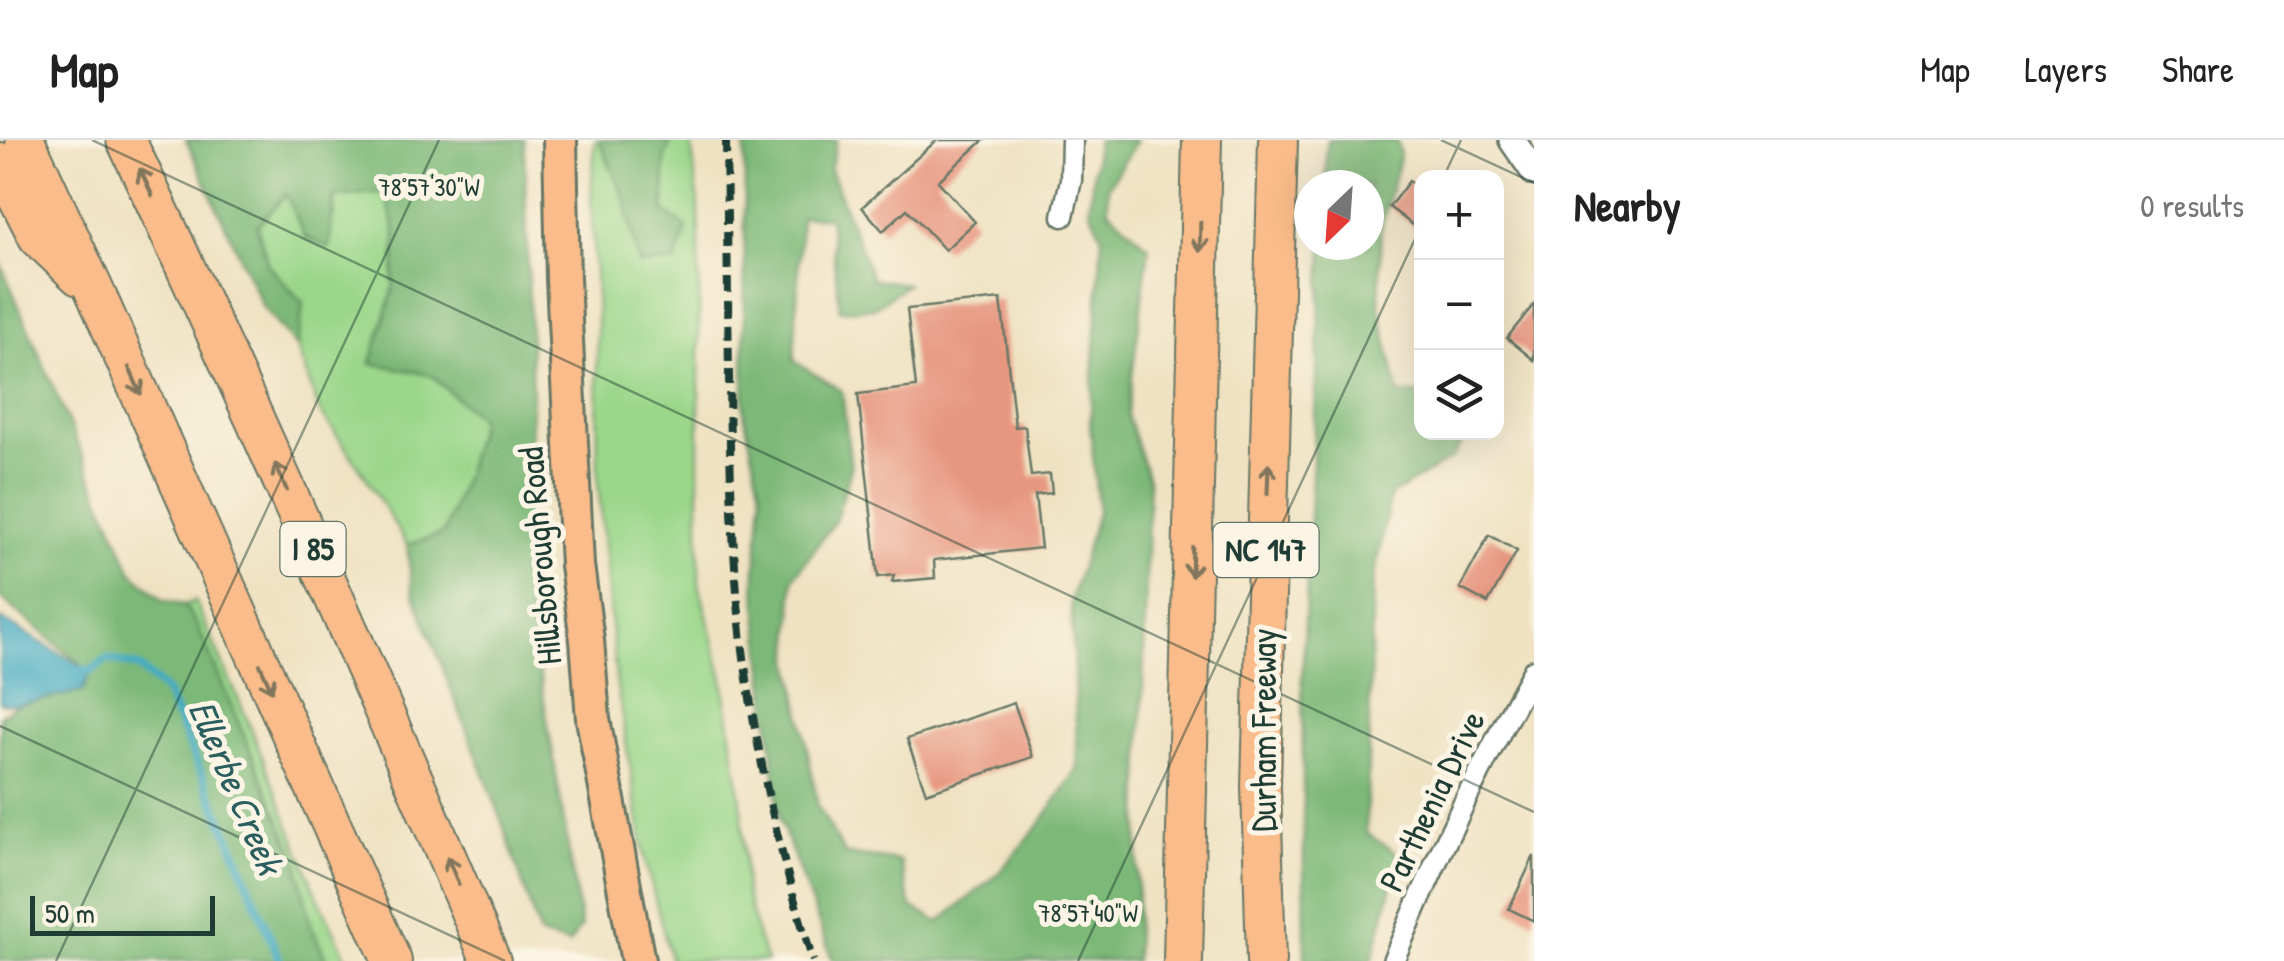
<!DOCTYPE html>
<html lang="en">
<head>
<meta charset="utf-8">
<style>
  body { margin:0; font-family:"Patrick Hand",sans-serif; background:#f2f2f2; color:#222 }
  .controls { position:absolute; right:30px; top:30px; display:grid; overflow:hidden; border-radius:20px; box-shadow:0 10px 40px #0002 }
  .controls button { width:90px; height:90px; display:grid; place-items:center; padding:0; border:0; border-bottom:2px solid #e0e0e0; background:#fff; color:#222; font:50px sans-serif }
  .compass { position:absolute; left:1294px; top:30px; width:90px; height:90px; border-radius:50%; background:#fff; box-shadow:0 10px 40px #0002; rotate:205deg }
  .scale { position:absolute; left:30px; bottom:25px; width:185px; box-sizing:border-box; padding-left:10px; border:5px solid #1f3d34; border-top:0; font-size:28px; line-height:35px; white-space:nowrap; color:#1f3d34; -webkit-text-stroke:8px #fcf5e5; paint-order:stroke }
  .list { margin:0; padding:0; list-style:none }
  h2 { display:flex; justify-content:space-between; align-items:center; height:130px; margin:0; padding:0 40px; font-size:42px }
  h2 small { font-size:32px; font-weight:400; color:#767676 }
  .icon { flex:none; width:55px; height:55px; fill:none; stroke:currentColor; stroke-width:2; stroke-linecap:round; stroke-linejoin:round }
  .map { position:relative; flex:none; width:1534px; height:821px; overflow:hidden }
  header { display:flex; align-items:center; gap:60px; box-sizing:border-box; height:140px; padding:0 50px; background:#fff; border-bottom:2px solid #e0e0e0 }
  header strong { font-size:48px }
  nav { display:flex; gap:55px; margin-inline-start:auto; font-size:35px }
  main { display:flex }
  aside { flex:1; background:#fff }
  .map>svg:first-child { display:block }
</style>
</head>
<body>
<header>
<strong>Map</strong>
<nav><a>Map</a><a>Layers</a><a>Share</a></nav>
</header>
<main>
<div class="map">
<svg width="1534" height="821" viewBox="0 0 1534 821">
  <rect width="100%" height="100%" fill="#fcf5e5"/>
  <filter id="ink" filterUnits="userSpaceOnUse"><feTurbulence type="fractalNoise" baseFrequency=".01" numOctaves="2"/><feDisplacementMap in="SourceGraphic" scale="20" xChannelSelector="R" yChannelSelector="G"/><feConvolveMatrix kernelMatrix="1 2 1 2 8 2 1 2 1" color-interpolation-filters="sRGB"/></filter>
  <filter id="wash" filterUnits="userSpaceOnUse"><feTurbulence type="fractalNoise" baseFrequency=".0048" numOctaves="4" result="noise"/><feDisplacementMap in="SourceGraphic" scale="40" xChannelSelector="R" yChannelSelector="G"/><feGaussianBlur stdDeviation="2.25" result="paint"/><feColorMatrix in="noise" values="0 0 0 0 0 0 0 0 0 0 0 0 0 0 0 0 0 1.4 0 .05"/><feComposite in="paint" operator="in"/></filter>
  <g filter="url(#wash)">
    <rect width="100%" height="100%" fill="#efe2c2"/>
    <g fill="#9bd78b" stroke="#5d8a60" stroke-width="2.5">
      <polygon points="595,0 599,0 625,59 640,125 664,72 665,15 672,0 691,0 699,72 699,444 723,539 742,669 746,754 758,798 767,821 671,821 645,719 616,539 598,341 597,174 591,59"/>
      <polygon points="385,51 396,93 393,151 371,222 431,235 480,279 463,341 444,393 407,405 362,331 319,270 297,208 303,163 268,125 257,86 286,53 305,97 334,75 334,57"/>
      <polygon points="195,461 247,579 316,752 348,821 327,821 310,783 298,723 197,485 184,465"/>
    </g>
    <g fill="#7cb877" stroke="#4e7a56" stroke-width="2.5">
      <polygon points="186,0 524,0 532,258 524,439 581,786 569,804 540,796 498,670 412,449 407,405 444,393 463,341 480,279 431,235 371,223 393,151 396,93 385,52 334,57 329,108 305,97 286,54 257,86 268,125 303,163 297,208 263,167"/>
      <polygon points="599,0 672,0 665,16 664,72 687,87 676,122 639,125 625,59"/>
      <polygon points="745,0 837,0 830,30 872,139 907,144 874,168 840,170 829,77 801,77 794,221 842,251 851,329 835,381 793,439 791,520 818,666 845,714 900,721 911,767 939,782 997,735 1041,683 1078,628 1071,459 1098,370 1090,284 1102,96 1089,69 1097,0 1137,0 1108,47 1108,70 1149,107 1127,275 1149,342 1135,821 833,821 779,677 755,443 762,357 744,274"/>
      <polygon points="1327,0 1397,0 1400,15 1381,87 1379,167 1399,254 1421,254 1422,292 1468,293 1452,318 1391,355 1373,441 1366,693 1400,715 1372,821 1305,821 1302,543 1323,105 1369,105 1369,45 1325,45"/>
      <polygon points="0,122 132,432 162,459 184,465 197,485 298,723 310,783 327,821 0,821 0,576 17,565 82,551 90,532 0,457"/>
    </g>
    <polygon fill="#44abc3" stroke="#32747c" stroke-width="2.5" points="0,478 90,531 83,551 17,565 0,563"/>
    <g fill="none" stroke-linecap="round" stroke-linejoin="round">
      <polyline stroke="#44abc3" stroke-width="8" points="83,530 90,531 108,519 138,527 166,552 232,703 280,821"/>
    </g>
    <g id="blocks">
      <g fill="#e79780">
        <polygon points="937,0 984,0 938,41 975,82 945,110 907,69 883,91 862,67"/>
        <polygon points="1409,41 1422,51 1422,92 1389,67"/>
        <polygon points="1001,159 1015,287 1025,286 1031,336 1050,334 1052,353 1035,355 1041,408 934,420 935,438 892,442 894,435 878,437 858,254 916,247 907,169"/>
        <polygon points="1534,164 1534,220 1507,198"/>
        <polygon points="1489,395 1517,411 1488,463 1460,448"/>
        <polygon points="1014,563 1033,617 926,653 907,599"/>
        <polygon points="1534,716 1534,781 1509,769"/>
      </g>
    </g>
  </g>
  <g filter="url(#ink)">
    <use href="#blocks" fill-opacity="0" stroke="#687766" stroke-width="2.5"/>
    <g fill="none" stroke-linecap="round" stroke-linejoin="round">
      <defs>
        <g id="minor">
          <polyline points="1063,76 1071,40 1072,0"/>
          <path d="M1393,821C1434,722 1481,624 1534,530"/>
        </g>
        <polyline id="tertiary" points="1512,0 1534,32"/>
        <polyline id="primary" points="560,0 563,139 577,425 587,500 593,579 638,821"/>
        <g id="motorway">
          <polyline points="25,0 95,152 392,821"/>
          <path d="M126,0C254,271 374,545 491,821"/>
          <polyline points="0,22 38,97 79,136"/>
          <polyline points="1183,821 1202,0"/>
          <polyline points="1266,821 1261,646 1278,0"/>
        </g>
      </defs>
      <use href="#minor" stroke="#687766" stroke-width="25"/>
      <use href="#tertiary" stroke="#687766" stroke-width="30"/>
      <use href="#primary" stroke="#687766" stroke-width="38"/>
      <use href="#motorway" stroke="#687766" stroke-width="42"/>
      <use href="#minor" stroke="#fff" stroke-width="20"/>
      <use href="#tertiary" stroke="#fff" stroke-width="25"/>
      <use href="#primary" stroke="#f9bc8a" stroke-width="32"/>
      <use href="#motorway" stroke="#f9bc8a" stroke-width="38"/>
      <path stroke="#1f3d34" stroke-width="8" stroke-dasharray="15 8" stroke-linecap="butt" d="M726,0C727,79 728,157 729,236C730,335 732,434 746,532C760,630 783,727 813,821"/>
    </g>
    <defs><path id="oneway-shaft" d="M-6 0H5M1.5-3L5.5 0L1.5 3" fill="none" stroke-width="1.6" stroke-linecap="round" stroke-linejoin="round" transform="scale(2.5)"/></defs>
    <g stroke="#81765b">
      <use href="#oneway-shaft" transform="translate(146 42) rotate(-115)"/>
      <use href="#oneway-shaft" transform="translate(1200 97) rotate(91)"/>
      <use href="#oneway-shaft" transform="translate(135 241) rotate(66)"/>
      <use href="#oneway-shaft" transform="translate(281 337) rotate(-114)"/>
      <use href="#oneway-shaft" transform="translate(1268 339) rotate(-88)"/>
      <use href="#oneway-shaft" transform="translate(1192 422) rotate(91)"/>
      <use href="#oneway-shaft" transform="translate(266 538) rotate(66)"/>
      <use href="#oneway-shaft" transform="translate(453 731) rotate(-113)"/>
    </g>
  </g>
  <path fill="none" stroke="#1f3d34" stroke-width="2.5" stroke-opacity="0.45" d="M92,0L1534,672M1441,0L1534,43M1443,38L1461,0M0,586L505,821M56,821L439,0M1078,821L1422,84"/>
  <g text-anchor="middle" stroke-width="10" stroke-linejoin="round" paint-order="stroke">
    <g fill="#fcf5e5" stroke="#617469" stroke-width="2.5">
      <rect x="280.5" y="382" width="65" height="54" rx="8"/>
      <rect x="1213.5" y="383" width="105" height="54" rx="8"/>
    </g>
    <g font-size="32" font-weight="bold" fill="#1f3d34">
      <text x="313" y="420">I 85</text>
      <text x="1266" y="421">NC 147</text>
    </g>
    <g font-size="35" fill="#1f3d34" stroke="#fcf5e5">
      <text transform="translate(540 416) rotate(-95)" y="12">Hillsborough Road</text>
      <text transform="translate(1264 590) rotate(-90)" y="12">Durham Freeway</text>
      <text transform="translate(1432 661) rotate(-64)" y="12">Parthenia Drive</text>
    </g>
    <g font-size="38" font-style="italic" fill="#2a5e5f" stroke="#fcf5e5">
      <text transform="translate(236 647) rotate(67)" y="13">Ellerbe Creek</text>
    </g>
  </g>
  <g font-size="25" text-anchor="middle" fill="#1f3d34" stroke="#fcf5e5" stroke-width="10" stroke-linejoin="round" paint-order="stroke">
    <text x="429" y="56">78°57'30"W</text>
    <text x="1088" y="782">78°57'40"W</text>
  </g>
</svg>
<div class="controls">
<button>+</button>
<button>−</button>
<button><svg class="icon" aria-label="layers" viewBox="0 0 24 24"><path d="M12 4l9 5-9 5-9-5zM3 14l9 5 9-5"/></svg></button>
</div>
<svg class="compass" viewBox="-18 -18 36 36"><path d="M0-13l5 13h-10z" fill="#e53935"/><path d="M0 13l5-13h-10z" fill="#767676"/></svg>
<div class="scale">50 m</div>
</div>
<aside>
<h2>Nearby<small>0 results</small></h2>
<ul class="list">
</ul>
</aside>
</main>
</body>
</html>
